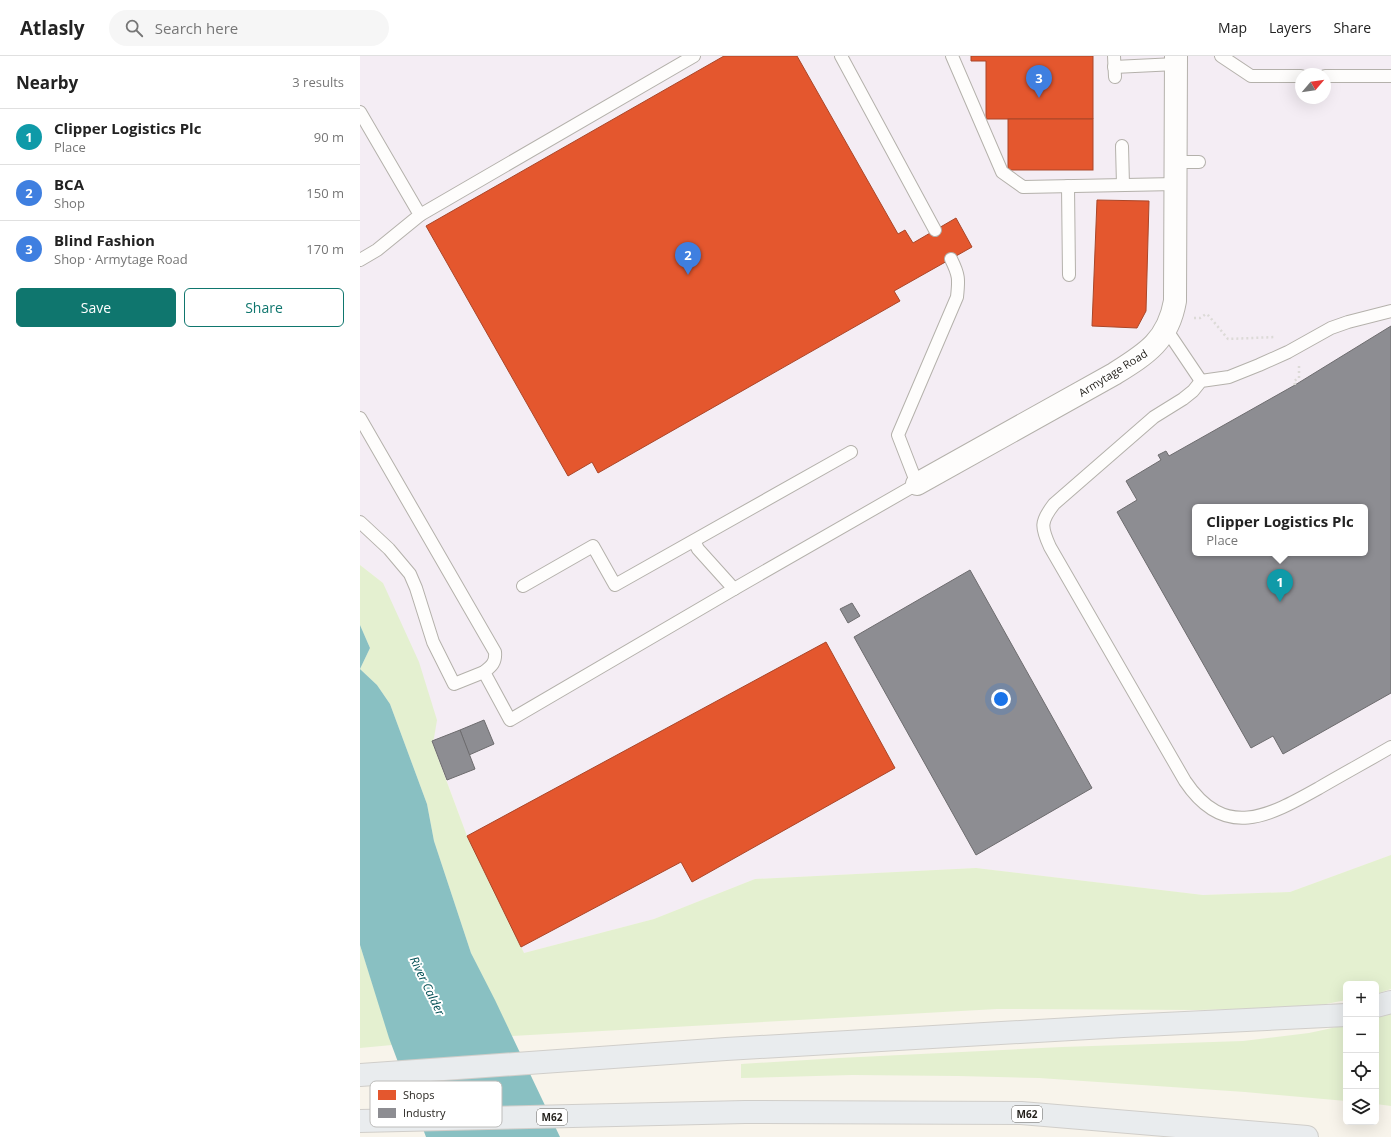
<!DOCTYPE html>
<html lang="en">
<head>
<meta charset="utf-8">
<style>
  body { margin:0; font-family:"Open Sans",sans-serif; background:#f6f6f6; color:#222 }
  .controls { position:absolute; right:12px; bottom:12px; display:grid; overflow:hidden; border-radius:6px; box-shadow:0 4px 16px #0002 }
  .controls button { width:36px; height:36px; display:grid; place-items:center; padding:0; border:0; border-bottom:1px solid #e0e0e0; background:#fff; color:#222; font:20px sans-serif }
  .compass { position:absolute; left:935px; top:12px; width:36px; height:36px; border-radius:50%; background:#fff; box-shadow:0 4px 16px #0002; rotate:61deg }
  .you { position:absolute; left:641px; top:643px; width:14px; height:14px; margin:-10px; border:3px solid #fff; border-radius:50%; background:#1a73e8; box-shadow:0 0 0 6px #1a73e833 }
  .badge { display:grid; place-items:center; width:26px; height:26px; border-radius:50%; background:#0f766e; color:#fff; font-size:13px; font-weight:700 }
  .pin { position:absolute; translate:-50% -33px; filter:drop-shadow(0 1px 2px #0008) }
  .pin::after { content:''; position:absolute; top:21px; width:14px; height:12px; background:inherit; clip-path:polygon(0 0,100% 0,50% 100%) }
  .popup { position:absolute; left:832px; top:448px; width:176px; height:52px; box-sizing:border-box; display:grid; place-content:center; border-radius:6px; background:#fff; filter:drop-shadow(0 1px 3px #0005); font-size:13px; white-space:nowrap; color:#767676 }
  .popup b { font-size:15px; color:#222 }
  .popup::after { content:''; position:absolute; left:50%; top:100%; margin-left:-8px; border:8px solid transparent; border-top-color:#fff }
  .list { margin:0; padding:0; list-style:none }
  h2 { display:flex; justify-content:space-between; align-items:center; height:52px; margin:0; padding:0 16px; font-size:17px }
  h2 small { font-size:13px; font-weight:400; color:#767676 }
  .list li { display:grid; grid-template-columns:26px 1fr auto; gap:12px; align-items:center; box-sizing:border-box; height:56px; padding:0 16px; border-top:1px solid #e0e0e0 }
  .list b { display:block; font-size:15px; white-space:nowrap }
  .list p { margin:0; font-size:13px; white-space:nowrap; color:#767676 }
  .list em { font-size:13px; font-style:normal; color:#767676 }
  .actions { display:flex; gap:8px; padding:12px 16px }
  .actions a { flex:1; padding:9px 0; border:1px solid #0f766e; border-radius:6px; text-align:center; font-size:14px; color:#0f766e }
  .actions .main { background:#0f766e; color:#fff }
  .icon { flex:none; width:22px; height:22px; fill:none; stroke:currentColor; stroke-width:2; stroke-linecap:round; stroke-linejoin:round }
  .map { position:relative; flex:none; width:1031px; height:1081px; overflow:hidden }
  header { display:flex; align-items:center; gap:24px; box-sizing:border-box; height:56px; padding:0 20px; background:#fff; border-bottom:1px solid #e0e0e0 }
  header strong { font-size:19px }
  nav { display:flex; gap:22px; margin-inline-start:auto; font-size:14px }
  .search { width:280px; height:36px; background:#f6f6f6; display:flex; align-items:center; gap:10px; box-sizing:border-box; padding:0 14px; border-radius:22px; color:#767676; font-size:15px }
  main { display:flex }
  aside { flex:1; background:#fff }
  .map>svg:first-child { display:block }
</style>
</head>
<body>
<header>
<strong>Atlasly</strong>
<div class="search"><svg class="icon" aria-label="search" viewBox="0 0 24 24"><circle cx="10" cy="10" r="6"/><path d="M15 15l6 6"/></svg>Search here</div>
<nav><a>Map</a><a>Layers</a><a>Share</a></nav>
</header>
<main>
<aside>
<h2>Nearby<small>3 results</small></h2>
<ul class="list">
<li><span class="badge" style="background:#0f9aa8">1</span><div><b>Clipper Logistics Plc</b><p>Place</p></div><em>90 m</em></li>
<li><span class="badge" style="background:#3f7fe0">2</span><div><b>BCA</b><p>Shop</p></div><em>150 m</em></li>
<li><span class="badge" style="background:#3f7fe0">3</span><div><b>Blind Fashion</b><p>Shop · Armytage Road</p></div><em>170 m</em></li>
</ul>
<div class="actions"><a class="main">Save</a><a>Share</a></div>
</aside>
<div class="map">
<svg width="1031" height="1081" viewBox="0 0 1031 1081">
  <rect width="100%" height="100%" fill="#f8f4eb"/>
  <path fill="#f4edf4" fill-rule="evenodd" d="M0,0H1031V799L930,836L843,839L616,812L395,823L294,863L164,897L107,780L72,685L74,682L23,527L0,509ZM941,18H965V42H941ZM835,451H1005V497H835Z"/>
  <g fill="#e4f0d0">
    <polygon points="0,509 23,527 59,606 77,664 74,682 72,686 107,780 164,897 294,863 395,823 616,812 843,839 930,836 1031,799 1031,933 1016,938 1016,928 986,928 986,944 951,951 838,954 637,953 152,980 111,897 74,785 67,748 30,648 17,629 0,613 10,592 0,569"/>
    <polygon points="0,889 32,989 0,992"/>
    <polygon points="1031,958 1031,1050 1016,1048 1016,962"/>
    <polygon points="986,969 986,1045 885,1036 679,1022 598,1020 492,1019 381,1022 381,1008 479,1002 702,991 883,985 949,977"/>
  </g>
  <polygon fill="#89c0c2" points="0,569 10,592 0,613 17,629 30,648 67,748 74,785 111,897 135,944 200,1081 66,1081 29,982 0,889"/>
  <g fill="#e4572e" stroke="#aa4628">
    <polygon points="364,0 437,0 538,178 545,174 553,187 596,162 612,191 534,235 540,245 238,417 232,406 208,420 66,170"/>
    <polygon points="611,0 733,0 733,63 626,63 626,5 611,5"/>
    <rect x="648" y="63" width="85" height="51"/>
    <polygon points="737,144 789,145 786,255 777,272 732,270"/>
    <polygon points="466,586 535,712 332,826 321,806 161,891 107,780"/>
  </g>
  <g fill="#8d8d92" stroke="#6d6c6e" fill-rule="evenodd">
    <path d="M1031,270V637L923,698L913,680L891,692L757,456L777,444L766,425L801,404L798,399L806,395L809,400L935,329ZM835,451H1005V497H835Z"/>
    <polygon points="610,514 732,732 616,799 494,581"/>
    <polygon points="492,547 500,560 488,567 480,553"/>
    <polygon points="124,664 134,688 109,699 100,674"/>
    <polygon points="100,674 115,713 87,724 72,685"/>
  </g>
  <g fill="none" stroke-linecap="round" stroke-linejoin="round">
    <defs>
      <g id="service">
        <polyline points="481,0 575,174"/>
        <polyline points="592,0 642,116 663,131 816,128"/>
        <polyline points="754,0 755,21"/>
        <polyline points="861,0 891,20 941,20"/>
        <polyline points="754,11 816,8"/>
        <polyline points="965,20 1031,20"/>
        <polyline points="0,56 60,159 17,194 0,204"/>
        <polyline points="762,90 763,129"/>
        <polyline points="816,106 839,106"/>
        <polyline points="708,130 709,219"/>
        <polyline points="60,159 334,0"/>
        <path d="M1031,255L988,266L971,272L928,296L899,309L869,321L841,325L833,335L823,343L794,361L694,448C680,466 681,471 690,491L825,725C865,785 909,760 959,732C983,718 1007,705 1031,691"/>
        <polyline points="806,273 841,325"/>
        <path d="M0,362L135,596C136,606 132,610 124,616L150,664L374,533L557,428L538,379L597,241C599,223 599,219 591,203"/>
        <polyline points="0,466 29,493 50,518 56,532 73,586 94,628 124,616"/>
        <polyline points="334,485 338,493 374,533"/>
        <polyline points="163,530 233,490 255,529 491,396"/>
      </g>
      <path id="minor" d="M557,428L754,318C786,298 808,285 815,245L816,0"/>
      <g id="motorway">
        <polyline points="1016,950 1031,946"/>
        <polyline points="0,1019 366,993 763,970 986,959"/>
        <polyline points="0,1065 385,1056 661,1057 947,1081"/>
      </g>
    </defs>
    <use href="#service" stroke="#b4b1ab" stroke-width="14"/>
    <use href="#minor" stroke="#b4b1ab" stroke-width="24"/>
    <use href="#motorway" stroke="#d0ceca" stroke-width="24"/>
    <g stroke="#dcdad7" stroke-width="2.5" stroke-dasharray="2 3" stroke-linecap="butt">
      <polyline points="834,262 840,262 846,258 849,260 868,283 916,281"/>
      <polyline points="935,329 934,325 939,322 939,310"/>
    </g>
    <use href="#service" stroke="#fefdfc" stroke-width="12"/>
    <use href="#minor" stroke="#fefdfc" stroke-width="22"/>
    <use href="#motorway" stroke="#e9ecee" stroke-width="22"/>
  </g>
  <g text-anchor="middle" stroke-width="4" stroke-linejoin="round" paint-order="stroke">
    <g fill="#fff" stroke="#64625f" stroke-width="1">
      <rect x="652" y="1050" width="30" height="16" rx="3"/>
      <rect x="177" y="1053" width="30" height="16" rx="3"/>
    </g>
    <g font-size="10" font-weight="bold" fill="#221f1a">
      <text x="667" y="1062">M62</text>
      <text x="192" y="1065">M62</text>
    </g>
    <g font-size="11" fill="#221f1a" stroke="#fff">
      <text transform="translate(753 317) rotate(-32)" y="4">Armytage Road</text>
    </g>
    <g font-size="12" font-style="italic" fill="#045055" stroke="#fff">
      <text transform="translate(67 930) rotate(64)" y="4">River Calder</text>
    </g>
  </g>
  <rect x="10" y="1025" width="132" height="46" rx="6" fill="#fff" stroke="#bdbcba" stroke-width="1"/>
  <rect x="18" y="1034" width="18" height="10" fill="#e4572e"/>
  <rect x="18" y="1052" width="18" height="10" fill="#8d8d92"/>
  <g font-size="11" fill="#221f1a">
    <text x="43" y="1043">Shops</text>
    <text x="43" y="1061">Industry</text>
  </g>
</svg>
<div class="controls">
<button>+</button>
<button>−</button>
<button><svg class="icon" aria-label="locate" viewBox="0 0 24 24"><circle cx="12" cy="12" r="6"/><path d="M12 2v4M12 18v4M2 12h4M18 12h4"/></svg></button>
<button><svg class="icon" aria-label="layers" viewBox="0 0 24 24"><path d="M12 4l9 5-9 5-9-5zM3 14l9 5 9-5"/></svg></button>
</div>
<svg class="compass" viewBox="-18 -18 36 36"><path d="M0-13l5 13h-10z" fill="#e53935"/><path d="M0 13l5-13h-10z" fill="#767676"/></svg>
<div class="you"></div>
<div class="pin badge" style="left:920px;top:546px;background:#0f9aa8">1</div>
<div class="popup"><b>Clipper Logistics Plc</b>Place</div>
<div class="pin badge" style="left:328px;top:219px;background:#3f7fe0">2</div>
<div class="pin badge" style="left:679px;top:42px;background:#3f7fe0">3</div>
</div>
</main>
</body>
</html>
